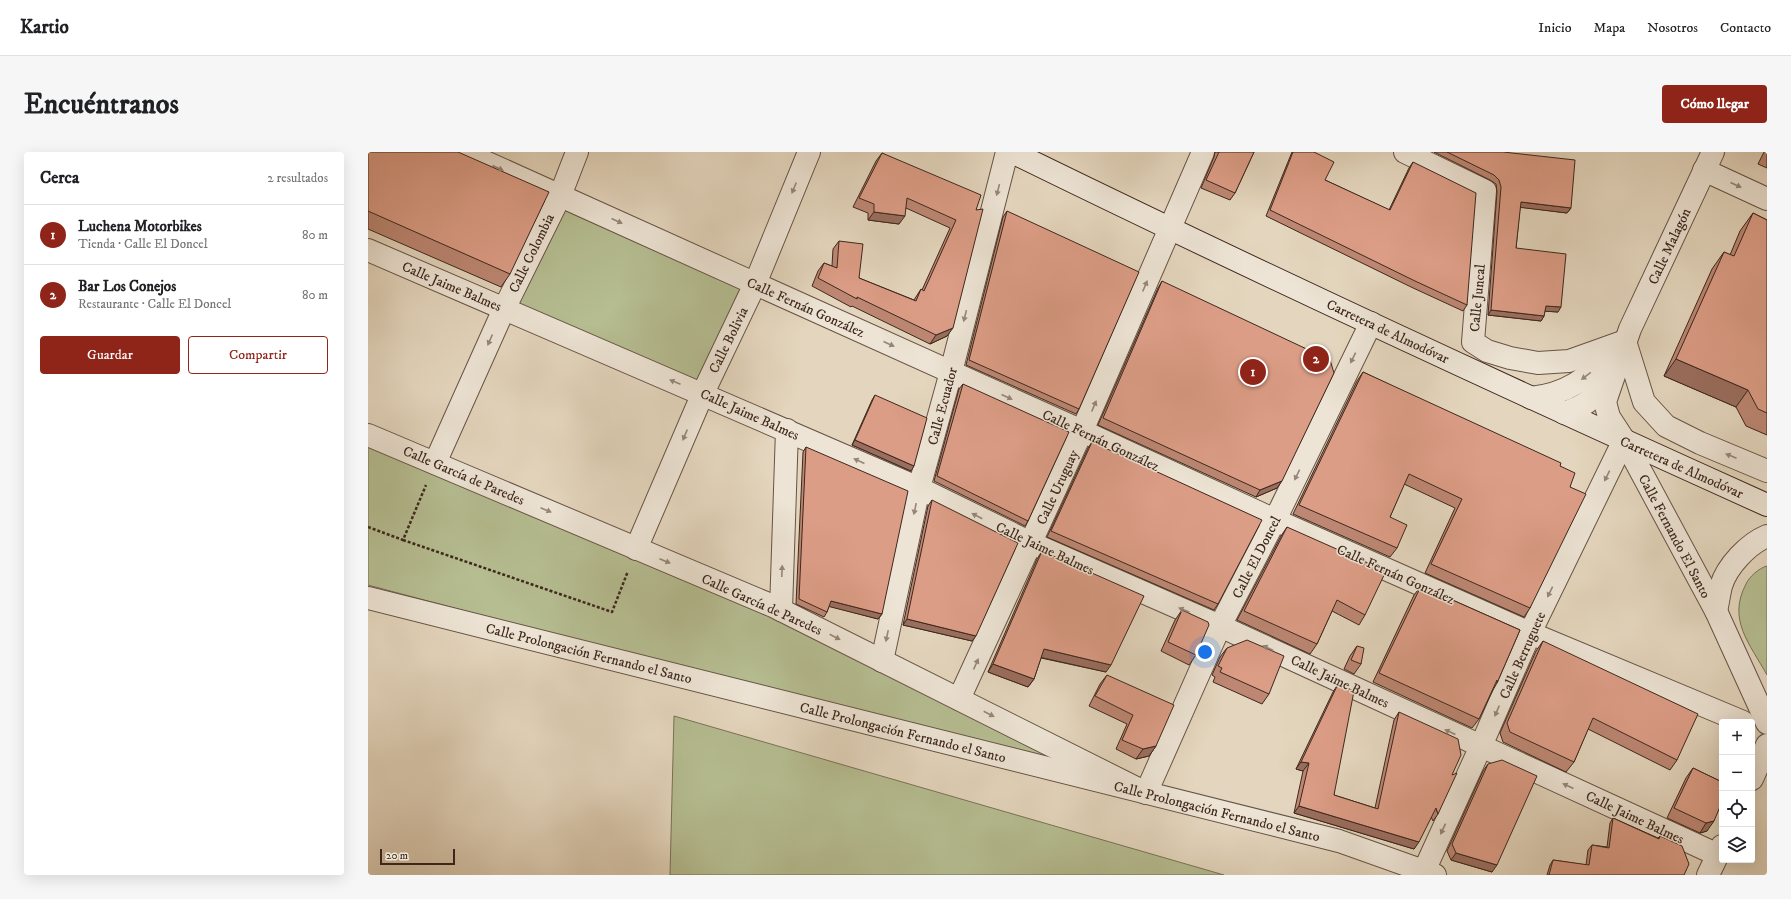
<!DOCTYPE html>
<html lang="es">
<head>
<meta charset="utf-8">
<style>
  body { margin:0; font-family:"IM FELL DW Pica",serif; background:#f6f6f6; color:#202124 }
  .controls { position:absolute; right:12px; bottom:12px; display:grid; overflow:hidden; border-radius:4px; box-shadow:0 4px 16px #0002 }
  .controls button { width:36px; height:36px; display:grid; place-items:center; padding:0; border:0; border-bottom:1px solid #e0e0e0; background:#fff; color:#202124; font:20px sans-serif }
  .scale { position:absolute; left:12px; bottom:10px; width:75px; box-sizing:border-box; padding-left:4px; border:2px solid #3d271d; border-top:0; font-size:11px; line-height:14px; white-space:nowrap; color:#3d271d; -webkit-text-stroke:3px #ede4d5; paint-order:stroke }
  .you { position:absolute; left:837px; top:500px; width:14px; height:14px; margin:-10px; border:3px solid #fff; border-radius:50%; background:#1a73e8; box-shadow:0 0 0 6px #1a73e833 }
  .badge { display:grid; place-items:center; width:26px; height:26px; border-radius:50%; background:#8f2418; color:#fff; font-size:13px; font-weight:700 }
  .pin { position:absolute; translate:-50% -50%; border:2px solid #fff; box-shadow:0 1px 4px #0006 }
  .list { margin:0; padding:0; list-style:none }
  h2 { display:flex; justify-content:space-between; align-items:center; height:52px; margin:0; padding:0 16px; font-size:17px }
  h2 small { font-size:13px; font-weight:400; color:#757577 }
  .list li { display:grid; grid-template-columns:26px 1fr auto; gap:12px; align-items:center; box-sizing:border-box; height:60px; padding:0 16px; border-top:1px solid #e0e0e0 }
  .list b { display:block; font-size:15px; white-space:nowrap }
  .list p { margin:0; font-size:13px; white-space:nowrap; color:#757577 }
  .list em { font-size:13px; font-style:normal; color:#757577 }
  .actions { display:flex; gap:8px; padding:12px 16px }
  .actions a { flex:1; padding:9px 0; border:1px solid #8f2418; border-radius:4px; text-align:center; font-size:14px; color:#8f2418 }
  .actions .main { background:#8f2418; color:#fff }
  .icon { flex:none; width:22px; height:22px; fill:none; stroke:currentColor; stroke-width:2; stroke-linecap:round; stroke-linejoin:round }
  .map { position:relative; flex:none; width:1399px; height:723px; overflow:hidden; border-radius:4px }
  header { display:flex; align-items:center; gap:24px; box-sizing:border-box; height:56px; padding:0 20px; background:#fff; border-bottom:1px solid #e0e0e0 }
  header strong { font-size:19px }
  nav { display:flex; gap:22px; margin-inline-start:auto; font-size:14px }
  .intro { display:flex; align-items:center; justify-content:space-between; box-sizing:border-box; height:96px; padding:0 24px }
  h1 { margin:0; font-size:28px }
  .button { padding:10px 18px; border-radius:4px; background:#8f2418; color:#fff; font-size:14px; font-weight:700 }
  main { display:flex; gap:24px; padding:0 24px }
  aside { flex:1; background:#fff; border-radius:4px; box-shadow:0 4px 16px #0002 }
  .map>svg:first-child { display:block }
</style>
</head>
<body>
<header>
<strong>Kartio</strong>
<nav><a>Inicio</a><a>Mapa</a><a>Nosotros</a><a>Contacto</a></nav>
</header>
<div class="intro"><h1>Encuéntranos</h1><a class="button">Cómo llegar</a></div>
<main>
<aside>
<h2>Cerca<small>2 resultados</small></h2>
<ul class="list">
<li><span class="badge">1</span><div><b>Luchena Motorbikes</b><p>Tienda · Calle El Doncel</p></div><em>80 m</em></li>
<li><span class="badge">2</span><div><b>Bar Los Conejos</b><p>Restaurante · Calle El Doncel</p></div><em>80 m</em></li>
</ul>
<div class="actions"><a class="main">Guardar</a><a>Compartir</a></div>
</aside>
<div class="map">
<svg width="1399" height="723" viewBox="0 0 1399 723">
  <rect width="100%" height="100%" fill="#e4d6be"/>
  <filter id="stains"><feTurbulence type="fractalNoise" baseFrequency=".005" numOctaves="4"/><feColorMatrix values="0 0 0 0 .2 0 0 0 0 .09 0 0 0 0 .02 0 0 0 .5 -.17"/></filter>
  <radialGradient id="worn" r=".72"><stop offset=".6" stop-color="#630" stop-opacity="0"/><stop offset="1" stop-color="#630" stop-opacity=".3"/></radialGradient>
  <g fill="#b5bd91" stroke="#797257">
    <polygon points="192,44 387,132 335,241 136,157"/>
    <polygon points="0,283 268,397 778,641 0,433"/>
    <path d="M1399,414V523C1382,492 1359,468 1378,432C1381,425 1391,416 1399,414Z"/>
    <polygon points="306,564 856,723 302,723"/>
  </g>
  <g fill="none" stroke-linecap="round" stroke-linejoin="round">
    <defs>
      <g id="street">
        <polyline points="95,0 714,279 907,368 1162,481 1375,570"/>
        <polyline points="1037,0 1117,39 1105,190 1119,199 1142,206 1170,211 1201,209 1257,189"/>
        <polyline points="1345,0 1262,177 1240,241 1237,250 1241,265 1256,288 1348,459 1399,571"/>
        <polyline points="1336,18 1399,47"/>
        <polyline points="0,98 551,336 663,391 852,474 1350,703"/>
        <polyline points="1257,189 1276,250 1298,274 1332,291 1399,319"/>
        <path d="M1163,246C1206,241 1220,223 1250,195"/>
        <path d="M1196,261C1221,252 1227,247 1239,223"/>
        <polyline points="0,283 405,454 778,641 852,474 907,368 1003,171"/>
        <polyline points="67,311 136,157 192,44 209,0"/>
        <polyline points="268,397 335,241 387,132 441,0"/>
        <polyline points="0,446 971,689 1067,723"/>
        <polyline points="413,458 419,278"/>
        <path d="M1348,459C1350,451 1351,442 1353,434C1359,414 1380,392 1399,384"/>
        <polyline points="514,509 551,336 583,220 639,0"/>
        <polyline points="591,547 714,279 835,0"/>
        <polyline points="1384,627 1399,593"/>
        <polyline points="1056,719 1113,594 1162,481 1256,288"/>
        <polyline points="1340,723 1354,694"/>
      </g>
      <path id="secondary" d="M644,0C893,122 1146,239 1399,353"/>
    </defs>
    <use href="#street" stroke="#675345" stroke-width="24"/>
    <use href="#secondary" stroke="#3d271d" stroke-width="24"/>
    <g stroke="#3d271d" stroke-width="2.5" stroke-dasharray="3 2" stroke-linecap="butt">
      <polyline points="0,375 35,388 58,333"/>
      <polyline points="35,388 244,460 260,419"/>
    </g>
    <use href="#street" stroke="#ede4d5" stroke-width="22"/>
    <use href="#secondary" stroke="#ede4d5" stroke-width="22"/>
  </g>
  <g fill="#bd8773" stroke="#3d271d">
    <polygon points="0,0 142,122 133,135 0,77"/>
    <polygon points="847,0 886,0 867,41 862,48 833,36 846,5"/>
    <polygon points="924,0 946,0 957,28 1021,58 1041,16 1045,10 1099,153 1095,159 1043,135 898,64"/>
    <polygon points="1066,0 1135,0 1203,56 1199,61 1152,55 1148,96 1190,160 1177,159 1176,164 1173,169 1120,163 1129,40 1128,32 1122,28"/>
    <polygon points="1396,0 1399,0 1399,16 1390,12"/>
    <polygon points="514,1 608,58 579,184 562,192 484,154 483,155 444,134 450,119 456,111 464,114 465,97 471,89 491,126 546,148 553,137 554,138 582,76 538,56 531,72 500,68 500,61 485,55 508,9"/>
    <polygon points="639,59 711,257 708,262 598,213 635,65"/>
    <polygon points="1385,61 1399,68 1399,283 1378,274 1368,255 1296,224 1344,117 1356,100 1362,103 1372,79"/>
    <polygon points="794,129 909,336 888,345 730,273 790,136"/>
    <polygon points="995,220 1192,314 1202,335 1162,456 1156,465 1057,421 1087,356 1036,332 1022,365 1029,396 1022,405 925,362 989,229"/>
    <polygon points="595,232 660,369 657,374 566,329 591,237"/>
    <polygon points="507,243 543,319 484,293 504,248"/>
    <polygon points="724,290 850,452 846,458 679,385 720,296"/>
    <polygon points="438,295 514,462 510,467 461,454 459,460 456,465 428,452 435,300"/>
    <polygon points="564,348 604,489 535,473 560,354"/>
    <polygon points="919,375 997,463 991,473 964,459 949,492 942,502 869,468 913,384"/>
    <polygon points="674,399 738,520 673,506 666,527 660,535 620,520 669,407"/>
    <polygon points="1053,434 1152,478 1129,531 1125,538 1111,567 1104,576 1005,530 1046,443"/>
    <polygon points="814,458 828,503 821,513 793,499 807,468"/>
    <polygon points="1175,489 1309,608 1302,618 1220,577 1206,610 1198,620 1135,590 1132,581 1168,499"/>
    <polygon points="989,494 993,512 986,522 976,517 982,504"/>
    <polygon points="859,496 901,542 894,552 845,530 847,525 844,523 852,505"/>
    <polygon points="739,523 788,594 781,604 768,607 748,597 759,572 721,554 732,532"/>
    <polygon points="970,532 966,643 1007,656 1026,568 1031,560 1070,662 1065,669 1063,665 1046,697 926,661 935,619 928,617 965,540"/>
    <polygon points="1120,612 1124,720 1083,708 1079,699 1115,619"/>
    <polygon points="1325,616 1354,630 1339,679 1332,681 1299,666 1318,626"/>
    <polygon points="1245,666 1290,686 1292,684 1316,723 1179,723 1182,713 1185,708 1218,713 1220,698 1224,693 1239,695 1242,671"/>
  </g>
  <g fill="#9a6e5e" stroke="#3d271d">
    <polygon points="1153,50 1203,56 1199,61 1149,55"/>
    <polygon points="506,60 537,64 531,72 500,68"/>
    <polygon points="1178,154 1193,155 1190,160 1174,159"/>
    <polygon points="1123,158 1176,164 1173,169 1120,163"/>
    <polygon points="585,176 579,184 562,192 568,183"/>
    <polygon points="1308,207 1380,238 1368,255 1296,224"/>
    <polygon points="487,288 546,314 543,319 484,293"/>
    <polygon points="914,329 909,336 888,345 892,338"/>
    <polygon points="463,449 514,462 510,467 459,454"/>
    <polygon points="539,467 608,484 604,489 535,473"/>
    <polygon points="676,497 743,513 738,520 671,505"/>
    <polygon points="625,512 666,527 660,535 620,520"/>
    <polygon points="788,594 781,604 768,607 775,597"/>
    <polygon points="933,610 941,611 935,619 928,617"/>
    <polygon points="931,654 1051,690 1046,697 926,661"/>
    <polygon points="1346,669 1339,679 1332,681 1338,671"/>
    <polygon points="1088,701 1129,713 1124,720 1083,708"/>
  </g>
  <g fill="#dc9d86" stroke="#3d271d">
    <polygon points="0,0 90,0 181,40 142,122 0,59"/>
    <polygon points="851,0 886,0 867,41 838,28"/>
    <polygon points="925,0 946,0 966,10 957,28 1022,58 1045,10 1108,41 1099,153 1047,129 902,58"/>
    <polygon points="1079,0 1135,0 1207,8 1203,56 1153,50 1148,96 1198,102 1193,155 1178,154 1176,164 1123,158 1133,35 1131,28 1126,23"/>
    <polygon points="514,1 613,43 608,58 615,57 585,176 568,183 489,145 489,147 450,126 456,111 469,116 471,89 495,92 491,126 548,149 553,137 556,139 588,68 539,46 537,64 506,60 506,52 491,46"/>
    <polygon points="639,59 771,120 711,257 601,208"/>
    <polygon points="1385,61 1399,68 1399,261 1390,257 1380,238 1308,207 1356,100 1366,104"/>
    <polygon points="794,129 962,208 966,221 914,329 892,338 735,266"/>
    <polygon points="995,220 1193,311 1192,314 1207,321 1202,335 1218,342 1162,456 1063,412 1094,347 1041,322 1022,365 1039,373 1029,396 931,353"/>
    <polygon points="595,232 701,280 660,369 569,324"/>
    <polygon points="507,243 559,266 546,314 487,288"/>
    <polygon points="724,290 894,368 850,452 683,379"/>
    <polygon points="438,295 540,339 514,462 463,449 459,460 431,447"/>
    <polygon points="564,348 650,391 608,484 539,467"/>
    <polygon points="919,375 1018,419 997,463 969,448 949,492 876,459"/>
    <polygon points="674,399 776,444 743,513 676,497 666,527 625,512"/>
    <polygon points="1053,434 1152,478 1129,531 1129,528 1111,567 1011,521"/>
    <polygon points="814,458 840,470 841,473 828,503 800,490"/>
    <polygon points="879,488 916,504 901,542 852,520 854,516 850,514 859,496"/>
    <polygon points="1175,489 1330,562 1309,608 1225,566 1206,610 1142,580 1139,571"/>
    <polygon points="989,494 996,496 993,512 983,508"/>
    <polygon points="739,523 806,553 788,594 775,597 754,588 765,563 727,544"/>
    <polygon points="970,532 986,539 966,643 1010,657 1031,560 1090,587 1093,603 1084,623 1089,621 1070,662 1068,656 1051,690 931,654 941,611 933,610"/>
    <polygon points="1134,608 1169,624 1129,713 1088,701 1084,692 1120,612"/>
    <polygon points="1325,616 1354,630 1354,650 1346,669 1338,671 1306,656"/>
    <polygon points="1245,666 1291,687 1292,684 1314,694 1321,712 1316,723 1181,723 1185,708 1221,713 1224,693 1241,696"/>
  </g>
  <defs><path id="oneway-solid" d="M-6-.8H1V-3.2L6.5 0L1 3.2V.8H-6Z"/></defs>
  <g fill="#958679">
    <use href="#oneway-solid" transform="translate(130 16) rotate(24)"/>
    <use href="#oneway-solid" transform="translate(1368 33) rotate(25)"/>
    <use href="#oneway-solid" transform="translate(426 36) rotate(112)"/>
    <use href="#oneway-solid" transform="translate(630 38) rotate(104)"/>
    <use href="#oneway-solid" transform="translate(249 69) rotate(24)"/>
    <use href="#oneway-solid" transform="translate(777 134) rotate(-67)"/>
    <use href="#oneway-solid" transform="translate(597 164) rotate(104)"/>
    <use href="#oneway-solid" transform="translate(122 188) rotate(114)"/>
    <use href="#oneway-solid" transform="translate(521 192) rotate(24)"/>
    <use href="#oneway-solid" transform="translate(985 206) rotate(116)"/>
    <use href="#oneway-solid" transform="translate(1218 224) rotate(143)"/>
    <use href="#oneway-solid" transform="translate(307 230) rotate(-157)"/>
    <use href="#oneway-solid" transform="translate(639 245) rotate(24)"/>
    <use href="#oneway-solid" transform="translate(726 254) rotate(-67)"/>
    <use href="#oneway-solid" transform="translate(317 283) rotate(113)"/>
    <use href="#oneway-solid" transform="translate(1363 304) rotate(-157)"/>
    <use href="#oneway-solid" transform="translate(491 309) rotate(-156)"/>
    <use href="#oneway-solid" transform="translate(929 323) rotate(116)"/>
    <use href="#oneway-solid" transform="translate(1239 324) rotate(116)"/>
    <use href="#oneway-solid" transform="translate(547 357) rotate(102)"/>
    <use href="#oneway-solid" transform="translate(178 358) rotate(23)"/>
    <use href="#oneway-solid" transform="translate(609 364) rotate(-153)"/>
    <use href="#oneway-solid" transform="translate(297 409) rotate(23)"/>
    <use href="#oneway-solid" transform="translate(414 419) rotate(-88)"/>
    <use href="#oneway-solid" transform="translate(1182 440) rotate(116)"/>
    <use href="#oneway-solid" transform="translate(816 458) rotate(-157)"/>
    <use href="#oneway-solid" transform="translate(519 484) rotate(102)"/>
    <use href="#oneway-solid" transform="translate(467 485) rotate(27)"/>
    <use href="#oneway-solid" transform="translate(900 496) rotate(-155)"/>
    <use href="#oneway-solid" transform="translate(608 512) rotate(-66)"/>
    <use href="#oneway-solid" transform="translate(1129 559) rotate(113)"/>
    <use href="#oneway-solid" transform="translate(621 562) rotate(27)"/>
    <use href="#oneway-solid" transform="translate(1082 580) rotate(-155)"/>
    <use href="#oneway-solid" transform="translate(1200 634) rotate(-155)"/>
    <use href="#oneway-solid" transform="translate(1075 677) rotate(115)"/>
  </g>
  <g text-anchor="middle" stroke-width="3" stroke-linejoin="round" paint-order="stroke">
    <g font-size="14" fill="#3d271d" stroke="#ede4d5">
      <text transform="translate(1301 94) rotate(-65)" y="5">Calle Malagón</text>
      <text transform="translate(163 101) rotate(-64)" y="5">Calle Colombia</text>
      <text transform="translate(84 134) rotate(23)" y="5">Calle Jaime Balmes</text>
      <text transform="translate(1109 146) rotate(-85)" y="5">Calle Juncal</text>
      <text transform="translate(438 155) rotate(24)" y="5">Calle Fernán González</text>
      <text transform="translate(1020 179) rotate(25)" y="5">Carretera de Almodóvar</text>
      <text transform="translate(360 188) rotate(-64)" y="5">Calle Bolivia</text>
      <text transform="translate(574 254) rotate(-75)" y="5">Calle Ecuador</text>
      <text transform="translate(382 262) rotate(24)" y="5">Calle Jaime Balmes</text>
      <text transform="translate(733 288) rotate(25)" y="5">Calle Fernán González</text>
      <text transform="translate(1314 315) rotate(24)" y="5">Carretera de Almodóvar</text>
      <text transform="translate(96 323) rotate(23)" y="5">Calle García de Paredes</text>
      <text transform="translate(689 335) rotate(-65)" y="5">Calle Uruguay</text>
      <text transform="translate(1307 384) rotate(62)" y="5">Calle Fernando El Santo</text>
      <text transform="translate(677 396) rotate(25)" y="5">Calle Jaime Balmes</text>
      <text transform="translate(888 405) rotate(-63)" y="5">Calle El Doncel</text>
      <text transform="translate(1028 422) rotate(24)" y="5">Calle Fernán González</text>
      <text transform="translate(394 452) rotate(24)" y="5">Calle García de Paredes</text>
      <text transform="translate(221 501) rotate(14)" y="5">Calle Prolongación Fernando el Santo</text>
      <text transform="translate(1154 503) rotate(-66)" y="5">Calle Berruguete</text>
      <text transform="translate(972 529) rotate(25)" y="5">Calle Jaime Balmes</text>
      <text transform="translate(535 580) rotate(14)" y="5">Calle Prolongación Fernando el Santo</text>
      <text transform="translate(849 659) rotate(14)" y="5">Calle Prolongación Fernando el Santo</text>
      <text transform="translate(1267 665) rotate(25)" y="5">Calle Jaime Balmes</text>
    </g>
  </g>
  <rect width="100%" height="100%" filter="url(#stains)"/>
  <rect width="100%" height="100%" fill="url(#worn)"/>
</svg>
<div class="controls">
<button>+</button>
<button>−</button>
<button><svg class="icon" aria-label="locate" viewBox="0 0 24 24"><circle cx="12" cy="12" r="6"/><path d="M12 2v4M12 18v4M2 12h4M18 12h4"/></svg></button>
<button><svg class="icon" aria-label="layers" viewBox="0 0 24 24"><path d="M12 4l9 5-9 5-9-5zM3 14l9 5 9-5"/></svg></button>
</div>
<div class="scale">20 m</div>
<div class="you"></div>
<div class="pin badge" style="left:885px;top:220px">1</div>
<div class="pin badge" style="left:948px;top:207px">2</div>
</div>
</main>
</body>
</html>
